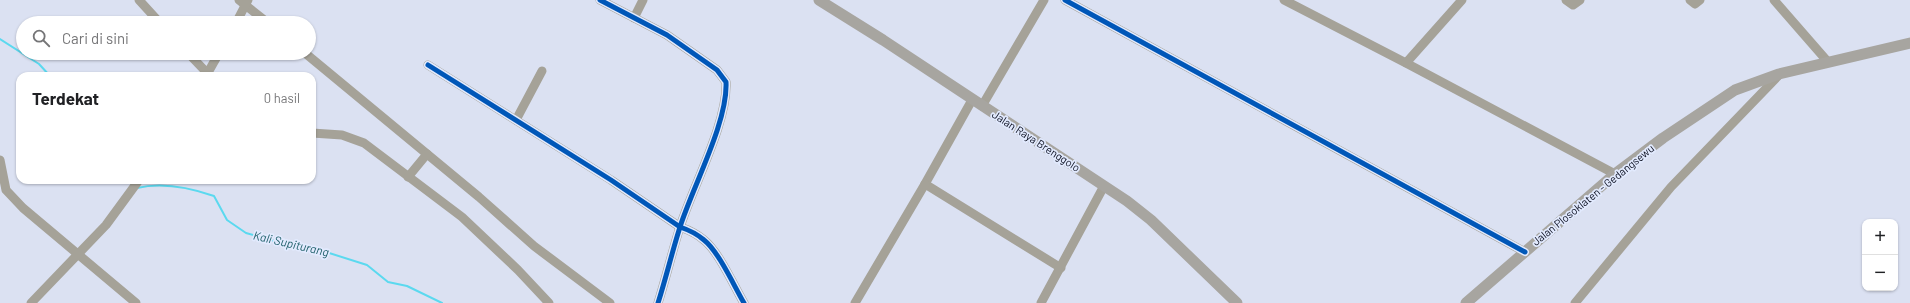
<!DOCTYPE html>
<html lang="id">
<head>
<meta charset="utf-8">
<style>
  body { margin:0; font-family:Barlow,sans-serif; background:#f6f6f6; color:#202124 }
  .controls { position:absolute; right:12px; bottom:12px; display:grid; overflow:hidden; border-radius:8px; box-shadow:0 1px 3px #0004 }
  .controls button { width:36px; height:36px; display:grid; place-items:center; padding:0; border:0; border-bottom:1px solid #e0e0e0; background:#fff; color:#202124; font:20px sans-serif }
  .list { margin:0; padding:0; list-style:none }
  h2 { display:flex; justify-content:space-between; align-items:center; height:52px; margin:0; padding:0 16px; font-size:17px }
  h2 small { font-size:13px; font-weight:400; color:#757577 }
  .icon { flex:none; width:22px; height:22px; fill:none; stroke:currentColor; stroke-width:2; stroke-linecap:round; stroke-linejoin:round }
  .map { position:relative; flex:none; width:1910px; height:303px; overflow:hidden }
  .search { position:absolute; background:#fff; box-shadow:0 1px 3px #0004; left:16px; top:16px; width:300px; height:44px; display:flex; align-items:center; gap:10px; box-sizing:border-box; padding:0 14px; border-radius:22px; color:#757577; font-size:15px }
  .panel { position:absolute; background:#fff; box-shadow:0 1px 3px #0004; left:16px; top:72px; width:300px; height:112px; border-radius:12px }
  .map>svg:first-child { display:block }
</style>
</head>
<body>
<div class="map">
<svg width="1910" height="303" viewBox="0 0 1910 303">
  <rect width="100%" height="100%" fill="#dbe1f2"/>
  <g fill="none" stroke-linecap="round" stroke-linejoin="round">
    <g stroke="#5bd9ef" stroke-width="2">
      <polyline points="0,39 39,64 50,76"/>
      <polyline points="128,180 132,185"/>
      <path d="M137,188C162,182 191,188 214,196L227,220L246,233L299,248L326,252L367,265L388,282L407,286L442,303"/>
    </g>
    <g stroke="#a5a298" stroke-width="9">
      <polyline points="139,0 160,23"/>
      <polyline points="239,0 268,23"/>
      <path d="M600,0L667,35L717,70L726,82C728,122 693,186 680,227C672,252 666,278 658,303"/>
      <polyline points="1065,0 1525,252"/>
      <polyline points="1284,0 1406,63 1615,174"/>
      <polyline points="1566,0 1573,5 1580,0"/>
      <polyline points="1690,0 1695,4 1700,0"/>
      <polyline points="1774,0 1828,62"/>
      <polyline points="634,18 643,0"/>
      <polyline points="236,23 248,0"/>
      <polyline points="188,53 210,76"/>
      <polyline points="305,53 479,197 534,246 610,303"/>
      <polyline points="1406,63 1462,0"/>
      <path d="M428,65L611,180L680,227C689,230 697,234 704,240C719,252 734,286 744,303"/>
      <polyline points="206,76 219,53"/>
      <polyline points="972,100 925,184 1061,268"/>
      <polyline points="982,106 1044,0"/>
      <polyline points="516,120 542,71"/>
      <polyline points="312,133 342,135 364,143 462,217 518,270 549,303"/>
      <polyline points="0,160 6,190 23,208 136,303"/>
      <polyline points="408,177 427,154"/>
      <polyline points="31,303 106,225 139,180"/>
      <polyline points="855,303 925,184"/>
      <polyline points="1041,303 1104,186"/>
      <polyline points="1575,303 1671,187 1779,75"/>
    </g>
    <g stroke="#a7a5a0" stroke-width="11">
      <polyline points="819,0 883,40 1127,201 1151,220 1237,303"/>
      <polyline points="1466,303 1615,174 1663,138 1735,90 1779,74 1910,43"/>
    </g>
    <defs>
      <g id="cycleway">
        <path d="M600,0L667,35L717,70L726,82C728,122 693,186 680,227C672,252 666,278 658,303"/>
        <polyline points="1065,0 1525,252"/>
        <path d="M428,65L611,180L680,227C689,230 697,234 704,240C719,252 734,286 744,303"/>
      </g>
    </defs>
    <use href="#cycleway" stroke="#e2eafe" stroke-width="8"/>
    <use href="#cycleway" stroke="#0057b8" stroke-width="5"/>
  </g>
  <g text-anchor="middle" stroke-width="3.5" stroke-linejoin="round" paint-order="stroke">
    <g font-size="11" fill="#080c1d" stroke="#e2eafe">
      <text transform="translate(1036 141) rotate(33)" y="4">Jalan Raya Brenggolo</text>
      <text transform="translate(1593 195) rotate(-39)" y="4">Jalan Plosoklaten - Gedangsewu</text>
    </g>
    <g font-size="12" font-style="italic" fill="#1d5e68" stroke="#e2eafe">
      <text transform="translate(291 244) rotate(13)" y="4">Kali Supiturang</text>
    </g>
  </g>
</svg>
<div class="controls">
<button>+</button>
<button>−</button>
</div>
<div class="search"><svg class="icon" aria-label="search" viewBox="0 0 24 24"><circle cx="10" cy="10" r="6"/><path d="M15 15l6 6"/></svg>Cari di sini</div>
<section class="panel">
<h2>Terdekat<small>0 hasil</small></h2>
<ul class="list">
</ul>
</section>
</div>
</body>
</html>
